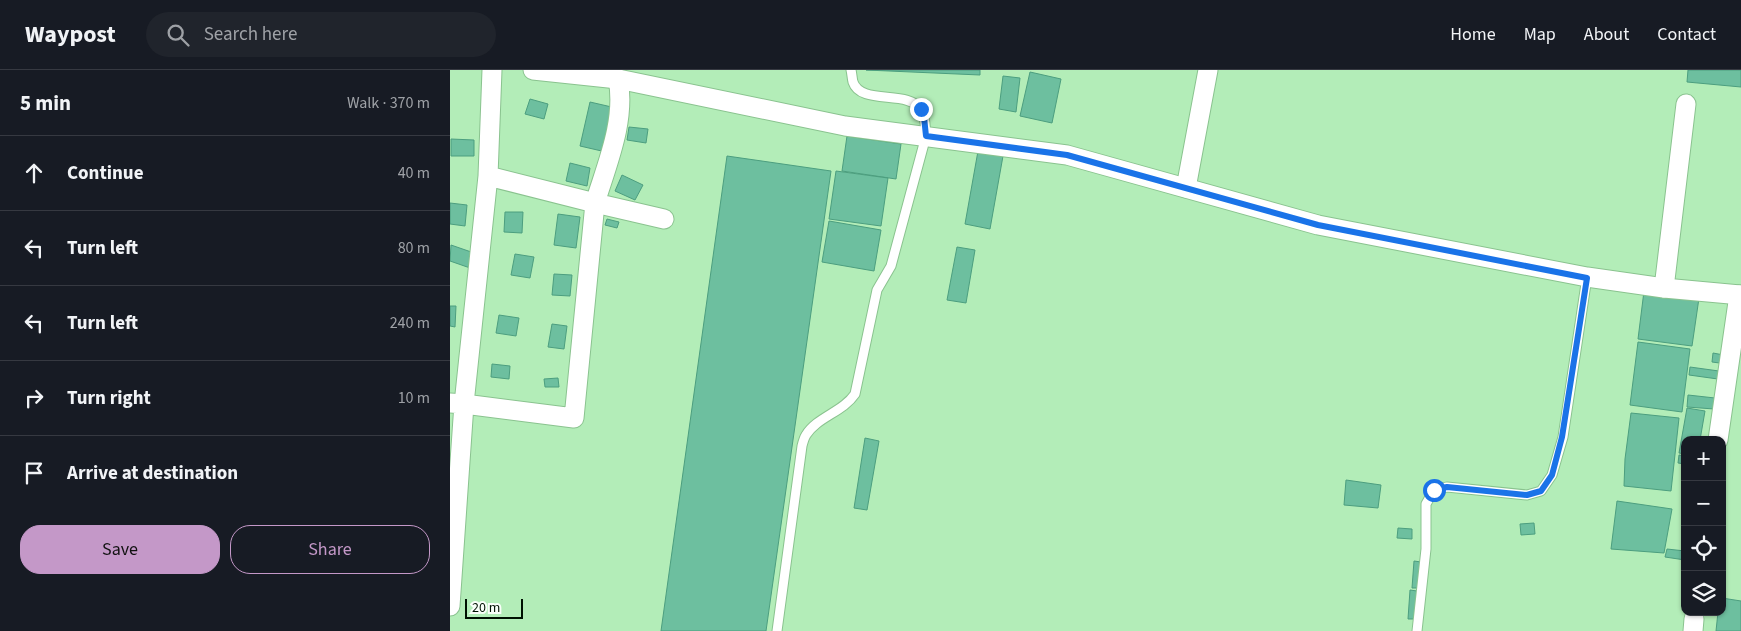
<!DOCTYPE html>
<html lang="en">
<head>
<meta charset="utf-8">
<style>
  body { margin:0; font-family:"Source Sans 3",sans-serif; background:#20242c; color:#f1f3f6 }
  .controls { position:absolute; right:15px; bottom:15px; display:grid; overflow:hidden; border-radius:10px; box-shadow:0 1px 4px #0004 }
  .controls button { width:45px; height:45px; display:grid; place-items:center; padding:0; border:0; border-bottom:1px solid #363941; background:#171b24; color:#f1f3f6; font:25px sans-serif }
  .scale { position:absolute; left:15px; bottom:12px; width:58px; box-sizing:border-box; padding-left:5px; border:2px solid #001102; border-top:0; font-size:14px; line-height:18px; white-space:nowrap; color:#001102; -webkit-text-stroke:4px #f9fff9; paint-order:stroke }
  .stop { position:absolute; width:15px; height:15px; margin:-11px; border:4px solid #1a73e8; border-radius:50%; background:#fff }
  .stop.end { background:#1a73e8; border-color:#fff; box-shadow:0 1px 5px #0008 }
  .list { margin:0; padding:0; list-style:none }
  h2 { display:flex; justify-content:space-between; align-items:center; height:65px; margin:0; padding:0 20px; font-size:21px }
  h2 small { font-size:16px; font-weight:400; color:#9ea1a6 }
  .list li { display:grid; grid-template-columns:32px 1fr auto; gap:15px; align-items:center; box-sizing:border-box; height:75px; padding:0 20px; border-top:1px solid #363941 }
  .list b { display:block; font-size:19px; white-space:nowrap }
  .list em { font-size:16px; font-style:normal; color:#9ea1a6 }
  .actions { display:flex; gap:10px; padding:15px 20px }
  .actions a { flex:1; padding:11px 0; border:1px solid #c498c8; border-radius:20px; text-align:center; font-size:18px; color:#c498c8 }
  .actions .main { background:#c498c8; color:#111 }
  .icon { flex:none; width:28px; height:28px; fill:none; stroke:currentColor; stroke-width:2; stroke-linecap:round; stroke-linejoin:round }
  .map { position:relative; flex:none; width:1291px; height:561px; overflow:hidden }
  header { display:flex; align-items:center; gap:30px; box-sizing:border-box; height:70px; padding:0 25px; background:#171b24; border-bottom:1px solid #363941 }
  header strong { font-size:24px }
  nav { display:flex; gap:28px; margin-inline-start:auto; font-size:18px }
  .search { width:350px; height:45px; background:#20242c; display:flex; align-items:center; gap:12px; box-sizing:border-box; padding:0 18px; border-radius:28px; color:#9ea1a6; font-size:19px }
  main { display:flex }
  aside { flex:1; background:#171b24 }
  .map>svg:first-child { display:block }
</style>
</head>
<body>
<header>
<strong>Waypost</strong>
<div class="search"><svg class="icon" aria-label="search" viewBox="0 0 24 24"><circle cx="10" cy="10" r="6"/><path d="M15 15l6 6"/></svg>Search here</div>
<nav><a>Home</a><a>Map</a><a>About</a><a>Contact</a></nav>
</header>
<main>
<aside>
<h2>5 min<small>Walk · 370 m</small></h2>
<ul class="list">
<li><svg class="icon" aria-label="ahead" viewBox="0 0 24 24"><path d="M12 20V5M6 11l6-6 6 6"/></svg><div><b>Continue</b></div><em>40 m</em></li>
<li><svg class="icon" aria-label="left" viewBox="0 0 24 24"><path d="M17 20v-9H6M10 6l-5 5 5 5"/></svg><div><b>Turn left</b></div><em>80 m</em></li>
<li><svg class="icon" aria-label="left" viewBox="0 0 24 24"><path d="M17 20v-9H6M10 6l-5 5 5 5"/></svg><div><b>Turn left</b></div><em>240 m</em></li>
<li><svg class="icon" aria-label="right" viewBox="0 0 24 24"><path d="M7 20v-9h11M14 6l5 5-5 5"/></svg><div><b>Turn right</b></div><em>10 m</em></li>
<li><svg class="icon" aria-label="arrive" viewBox="0 0 24 24"><path d="M6 21V4h12l-3 4 3 4H6"/></svg><div><b>Arrive at destination</b></div></li>
</ul>
<div class="actions"><a class="main">Save</a><a>Share</a></div>
</aside>
<div class="map">
<svg width="1291" height="561" viewBox="0 0 1291 561">
  <rect width="100%" height="100%" fill="#b3edb8"/>
  <g fill="#6dbf9f" stroke="#4c9e7f">
    <polygon points="416,0 530,0 530,5"/>
    <polygon points="1238,0 1291,0 1291,17 1237,12"/>
    <polygon points="580,2 611,9 602,53 570,46"/>
    <polygon points="553,6 570,8 566,42 549,39"/>
    <polygon points="80,29 98,34 94,49 75,44"/>
    <polygon points="140,32 166,38 156,82 130,76"/>
    <polygon points="179,57 198,59 196,73 177,70"/>
    <polygon points="397,66 451,74 446,109 392,101"/>
    <polygon points="1,69 24,70 24,86 1,86"/>
    <polygon points="528,81 553,86 540,159 515,154"/>
    <polygon points="277,86 381,101 316,561 211,561"/>
    <polygon points="120,93 140,98 137,116 116,111"/>
    <polygon points="386,101 438,108 431,156 379,149"/>
    <polygon points="172,105 193,115 185,130 165,121"/>
    <polygon points="0,133 17,135 15,156 0,154"/>
    <polygon points="55,142 73,142 72,163 54,162"/>
    <polygon points="108,144 130,147 126,178 104,175"/>
    <polygon points="157,149 169,152 167,158 155,155"/>
    <polygon points="379,151 431,160 424,201 372,192"/>
    <polygon points="1,175 27,184 23,199 0,191"/>
    <polygon points="507,177 525,180 516,233 497,230"/>
    <polygon points="65,184 84,187 80,208 61,205"/>
    <polygon points="104,204 122,205 120,226 102,225"/>
    <polygon points="1194,221 1249,228 1242,276 1188,269"/>
    <polygon points="0,236 6,236 5,257 0,256"/>
    <polygon points="49,245 69,248 66,266 46,263"/>
    <polygon points="102,254 117,256 114,279 98,277"/>
    <polygon points="1188,272 1240,279 1232,342 1180,335"/>
    <polygon points="1263,283 1279,286 1277,294 1262,292"/>
    <polygon points="42,294 60,296 59,309 41,307"/>
    <polygon points="1240,297 1276,302 1275,310 1239,305"/>
    <polygon points="108,308 109,317 95,317 94,309"/>
    <polygon points="1238,325 1265,328 1264,339 1237,337"/>
    <polygon points="1237,338 1255,341 1250,370 1235,370 1235,384 1229,383"/>
    <polygon points="1181,343 1229,348 1221,421 1174,416 1175,389"/>
    <polygon points="415,368 429,371 417,440 404,438"/>
    <polygon points="1229,385 1235,386 1235,394 1228,393"/>
    <polygon points="896,410 931,415 928,438 894,435"/>
    <polygon points="1167,431 1222,439 1214,483 1161,479"/>
    <polygon points="1084,453 1085,464 1071,465 1070,454"/>
    <polygon points="948,458 962,459 962,469 947,468"/>
    <polygon points="1217,479 1235,481 1235,490 1215,487"/>
    <polygon points="964,491 971,492 969,518 962,518"/>
    <polygon points="960,520 967,521 965,549 958,549"/>
    <polygon points="1272,528 1291,531 1291,561 1266,561 1268,542 1272,542"/>
  </g>
  <g fill="none" stroke-linecap="round" stroke-linejoin="round">
    <defs>
      <g id="service">
        <path d="M327,561L352,376C353,372 354,368 356,365C367,347 393,342 405,324L427,220L441,196L476,66C475,58 476,47 471,40C459,19 411,36 403,12C402,8 402,4 401,0"/>
        <polyline points="967,561 976,479 976,434 984,420 997,417 1077,425 1091,421 1102,405 1113,367 1137,207"/>
      </g>
      <g id="minor">
        <polyline points="83,0 168,9 395,56 617,85 868,155 1137,207 1214,218 1291,225"/>
        <path d="M168,9C176,50 157,94 145,133L214,149"/>
        <polyline points="38,106 14,334 124,348 145,133 38,106 42,0"/>
        <polyline points="736,118 758,0"/>
        <polyline points="1214,218 1236,34"/>
        <polyline points="0,333 14,334 0,536"/>
        <polyline points="1268,370 1289,225"/>
        <polyline points="1243,561 1244,549"/>
      </g>
    </defs>
    <use href="#service" stroke="#8ac38f" stroke-width="11"/>
    <use href="#minor" stroke="#8ac38f" stroke-width="21"/>
    <use href="#service" stroke="#fff" stroke-width="9"/>
    <use href="#minor" stroke="#fff" stroke-width="19"/>
  </g>
  <g fill="none" stroke-linecap="round" stroke-linejoin="round">
    <polyline stroke="#1a73e8" stroke-width="6" points="471,39 474,47 476,66 617,85 868,155 1137,208 1112,367 1102,405 1091,421 1077,425 997,417 984,420"/>
  </g>
</svg>
<div class="controls">
<button>+</button>
<button>−</button>
<button><svg class="icon" aria-label="locate" viewBox="0 0 24 24"><circle cx="12" cy="12" r="6"/><path d="M12 2v4M12 18v4M2 12h4M18 12h4"/></svg></button>
<button><svg class="icon" aria-label="layers" viewBox="0 0 24 24"><path d="M12 4l9 5-9 5-9-5zM3 14l9 5 9-5"/></svg></button>
</div>
<div class="scale">20 m</div>
<div class="stop" style="left:984px;top:420px"></div>
<div class="stop end" style="left:471px;top:39px"></div>
</div>
</main>
</body>
</html>
